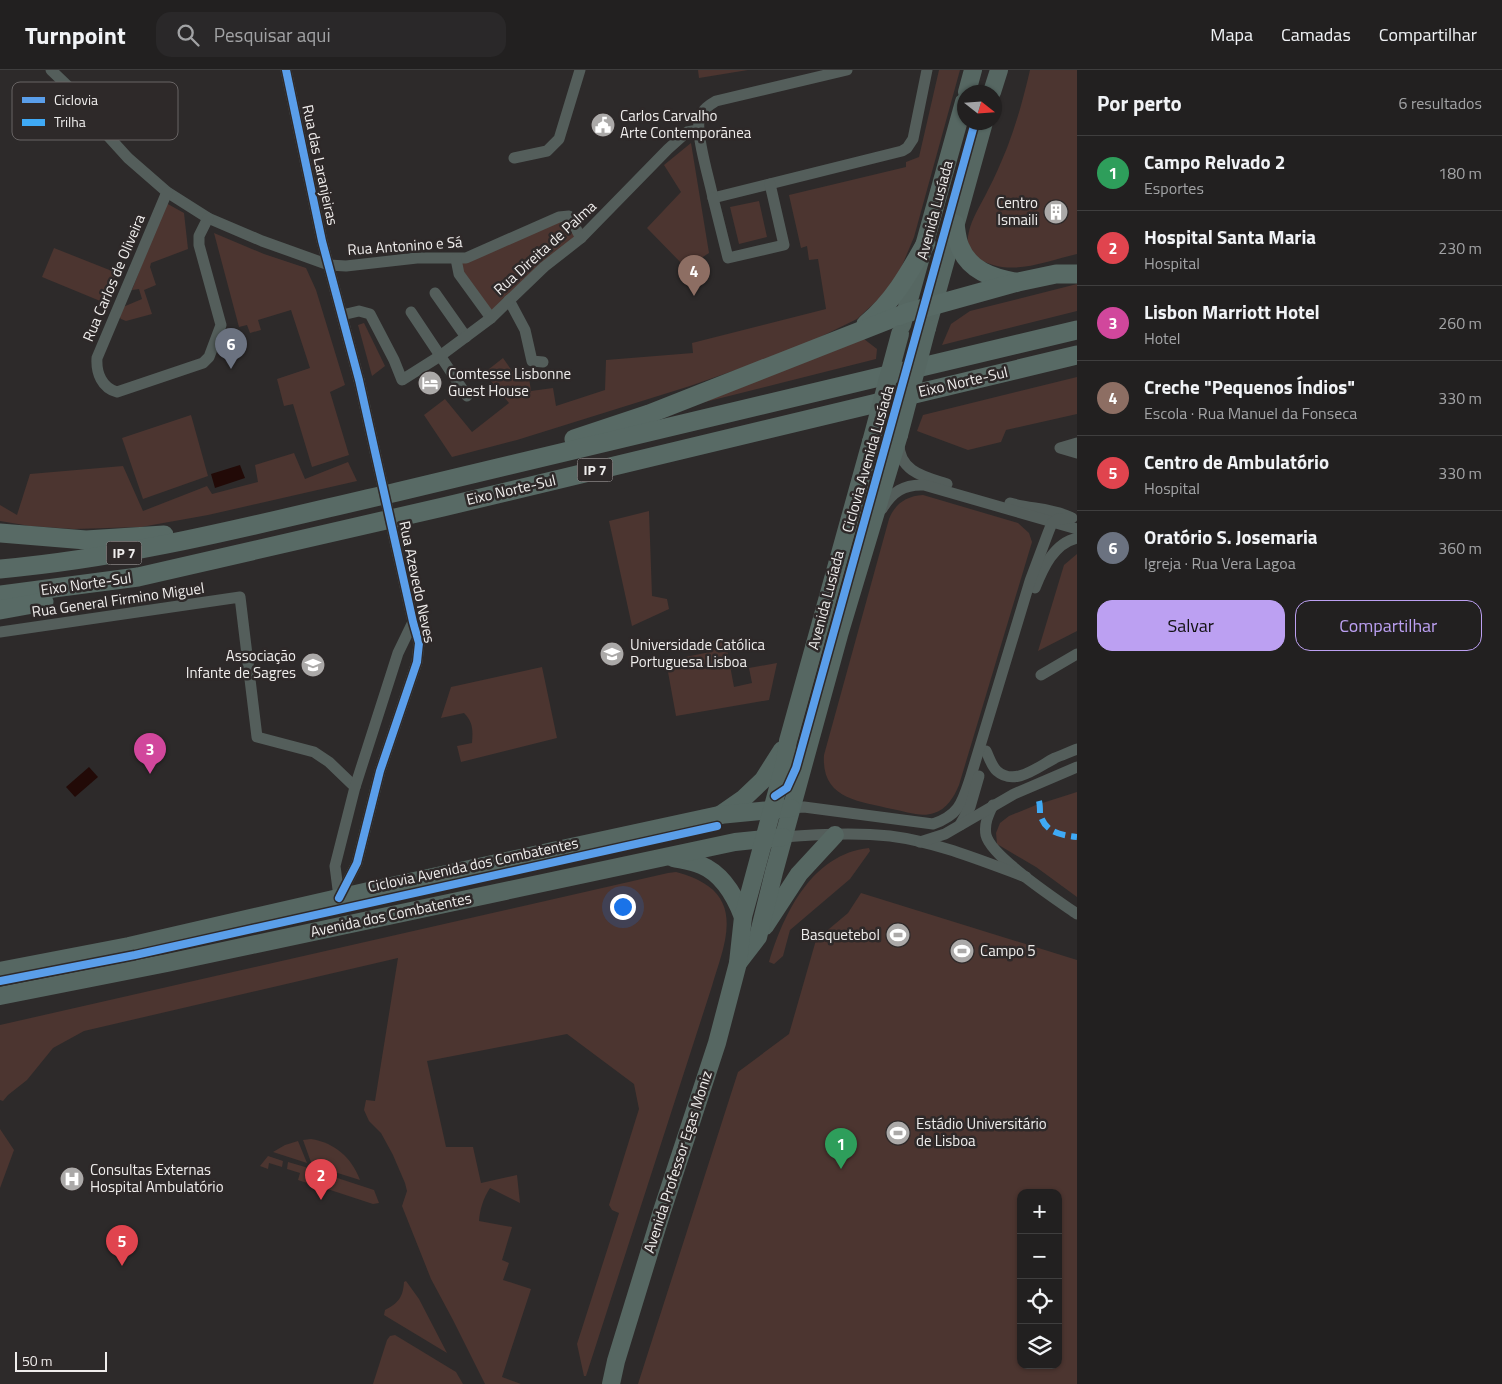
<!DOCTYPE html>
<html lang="pt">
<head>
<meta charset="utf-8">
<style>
  body { margin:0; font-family:"Titillium Web",sans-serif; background:#2a2829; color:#f1f3f6 }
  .controls { position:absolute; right:15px; bottom:15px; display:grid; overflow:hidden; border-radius:10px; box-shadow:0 1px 4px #0004 }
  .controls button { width:45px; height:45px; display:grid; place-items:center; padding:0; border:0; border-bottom:1px solid #3f3e3e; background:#222020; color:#f1f3f6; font:25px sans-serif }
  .compass { position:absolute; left:957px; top:15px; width:45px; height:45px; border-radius:50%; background:#222020; box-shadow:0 1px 4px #0004; rotate:107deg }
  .scale { position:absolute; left:15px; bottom:12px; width:92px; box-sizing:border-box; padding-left:5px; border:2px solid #efedec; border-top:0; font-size:14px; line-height:18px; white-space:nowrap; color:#efedec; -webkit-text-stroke:4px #2e2929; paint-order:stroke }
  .you { position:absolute; left:622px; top:836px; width:18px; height:18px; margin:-12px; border:4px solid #fff; border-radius:50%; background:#1a73e8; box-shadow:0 0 0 8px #1a73e833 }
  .badge { display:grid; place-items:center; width:32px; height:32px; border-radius:50%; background:#bca0f2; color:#fff; font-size:16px; font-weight:700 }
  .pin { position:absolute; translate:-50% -41px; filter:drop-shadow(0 1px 2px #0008) }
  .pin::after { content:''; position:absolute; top:26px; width:18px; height:15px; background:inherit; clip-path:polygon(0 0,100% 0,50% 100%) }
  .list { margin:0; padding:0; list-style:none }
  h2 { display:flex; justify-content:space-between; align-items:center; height:65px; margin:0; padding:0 20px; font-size:21px }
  h2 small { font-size:16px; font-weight:400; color:#a2a3a5 }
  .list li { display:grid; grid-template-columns:32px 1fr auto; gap:15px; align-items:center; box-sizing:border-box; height:75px; padding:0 20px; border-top:1px solid #3f3e3e }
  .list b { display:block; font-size:19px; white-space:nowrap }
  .list p { margin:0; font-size:16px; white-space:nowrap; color:#a2a3a5 }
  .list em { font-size:16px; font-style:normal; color:#a2a3a5 }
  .actions { display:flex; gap:10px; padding:15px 20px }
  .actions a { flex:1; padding:11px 0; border:1px solid #bca0f2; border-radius:15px; text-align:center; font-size:18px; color:#bca0f2 }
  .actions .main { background:#bca0f2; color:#111 }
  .icon { flex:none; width:28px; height:28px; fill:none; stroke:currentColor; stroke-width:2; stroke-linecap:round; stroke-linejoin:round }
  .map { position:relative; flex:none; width:1077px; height:1314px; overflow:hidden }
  header { display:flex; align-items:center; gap:30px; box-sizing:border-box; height:70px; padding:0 25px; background:#222020; border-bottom:1px solid #3f3e3e }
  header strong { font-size:24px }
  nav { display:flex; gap:28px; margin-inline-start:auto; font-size:18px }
  .search { width:350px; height:45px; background:#2a2829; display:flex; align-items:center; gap:12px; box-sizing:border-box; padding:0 18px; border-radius:15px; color:#a2a3a5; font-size:19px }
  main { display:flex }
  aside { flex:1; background:#222020 }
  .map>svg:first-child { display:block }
</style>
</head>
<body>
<header>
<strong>Turnpoint</strong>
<div class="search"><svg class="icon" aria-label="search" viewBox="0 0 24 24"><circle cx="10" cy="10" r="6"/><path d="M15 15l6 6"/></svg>Pesquisar aqui</div>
<nav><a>Mapa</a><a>Camadas</a><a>Compartilhar</a></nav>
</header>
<main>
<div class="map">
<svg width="1077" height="1314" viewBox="0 0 1077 1314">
  <rect width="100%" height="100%" fill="#2d2a2a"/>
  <g fill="#4c3530" fill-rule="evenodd">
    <polygon points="698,0 748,0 699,8"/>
    <polygon points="939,0 960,0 914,167 894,215 857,249 812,271 747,296 690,316 517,370 452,387 424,345 445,329 472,362 509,333 484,303 503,288 517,308 529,308 531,321 553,318 556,336 605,320 606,290 693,283 692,273 826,239 818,189 809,190 807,176 801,178 789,125 906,97 906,92 919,87"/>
    <path d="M1030,0H1077V184C1038,193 1003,211 968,181C965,157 978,141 988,120C995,107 1001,92 1007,78C1017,52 1024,26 1030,0Z"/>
    <polygon points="691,73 709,183 686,198 647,158 681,122 664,95"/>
    <polygon points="759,131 767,167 739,174 730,137"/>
    <polygon points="166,133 184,143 188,179 151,193 150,197 156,215 144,220 152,244 126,251 121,249 119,246 123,237 142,229 139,219 132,220"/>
    <polygon points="569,146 581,168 491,248 456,189"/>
    <polygon points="214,163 264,184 306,198 316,220 345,315 330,322 349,385 312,397 293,334 284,336 277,309 310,298 291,240 258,250 261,260 250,263 247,255 239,257"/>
    <polygon points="54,178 117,203 105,233 42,207"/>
    <polygon points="1077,214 1077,241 942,275 951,254 970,241"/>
    <polygon points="364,253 385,296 372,306 358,255"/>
    <polygon points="864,269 877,279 876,289 701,333"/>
    <polygon points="1077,307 1077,344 1006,360 1001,372 968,380 917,361 923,345"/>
    <polygon points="191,345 208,406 143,429 122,368"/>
    <polygon points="294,383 305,409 348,392 357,411 208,445 141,457 74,459 30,456 0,451 0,435 17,445 30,404 123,396 143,441 207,416 212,424 258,412 255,395"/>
    <path d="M923,425L1018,453L1029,463L1032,472L959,715C954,727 947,739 934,743C921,748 905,741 892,739C859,731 821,729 824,685L889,449C895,434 906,426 923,425Z"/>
    <polygon points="649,441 652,526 667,529 669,539 632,556 609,451"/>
    <polygon points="1077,484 1077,561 1038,581 1064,495"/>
    <polygon points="725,569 734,617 752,613 749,598 777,593 769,630 676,646 666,591 710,582 709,572"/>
    <path d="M542,597L557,668L461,692L457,676L472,673C473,660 473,652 464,643L441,648L451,617Z"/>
    <polygon points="1077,722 1077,827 1036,797 997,774 996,763 1000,753 1009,746 1036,735"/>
    <path d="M869,778L870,781L850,809L790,860L783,886L774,894L769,892C784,843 812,784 869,778Z"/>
    <path d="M676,802C688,805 698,809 708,816C742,840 721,884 712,916L586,1306H584L577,1274L619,1143L612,1140L609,1135L639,1039L634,1014L567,964L427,991L446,1077H473L481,1113L517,1105L520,1133L490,1118C483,1129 480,1139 479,1151L512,1157L502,1190L509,1193L503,1210L531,1219L502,1307L521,1314H485L453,1250L431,1209L402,1136L407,1121L405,1113L393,1085L381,1063L369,1051L364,1040L366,1030L375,1031L398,888L84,961L53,978L27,1010L8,1025L3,1031L0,1030V955L668,803Z"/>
    <path d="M861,823L1077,890V1314H638L738,1002L789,964L816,870L848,843ZM1021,1123H1058V1295H1021Z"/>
    <polygon points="0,1059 14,1080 0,1118"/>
    <path d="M311,1069C335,1073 351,1087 360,1110L312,1095L303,1070Z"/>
    <polygon points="298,1071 307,1093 273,1082 285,1075"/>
    <polygon points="268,1086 283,1091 282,1097 269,1093 268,1099 260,1096"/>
    <polygon points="288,1092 312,1099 307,1113 298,1110 300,1103 287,1099"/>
    <polygon points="316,1101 374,1120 379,1133 373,1134 312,1114"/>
    <path d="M406,1211L419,1229L447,1283L384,1245L385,1240C398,1233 403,1228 404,1212Z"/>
    <polygon points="395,1265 456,1302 463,1314 373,1314 387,1270 390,1266"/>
  </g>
  <g fill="#220a07">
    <polygon points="240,395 245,408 215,418 211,404"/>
    <polygon points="89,697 98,707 75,727 66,717"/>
  </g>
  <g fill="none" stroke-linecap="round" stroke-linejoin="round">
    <g stroke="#545e5b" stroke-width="11">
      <polyline points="51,0 74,22 108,66 128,88 167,122 208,148 262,171 329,195 346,196 417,188 466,188 559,147 569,146 581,168"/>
      <polyline points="286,0 322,171 359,310"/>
      <path d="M847,0L716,31C709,35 703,39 700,47C694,61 710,111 713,128L902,81L907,78L913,69L927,0"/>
      <polyline points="514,88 547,81 559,69 580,0"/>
      <path d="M167,122L97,288C96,303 102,318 117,322L203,293L209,287L221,255L199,175V166L208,148"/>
      <polyline points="713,128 728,188 784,175 770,114"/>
      <polyline points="456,189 459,204 491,248"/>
      <polyline points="435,223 466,267"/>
      <polyline points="509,230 525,260 532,291 543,292"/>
      <polyline points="411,242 467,326"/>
      <polyline points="342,245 359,241 370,244 394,290 402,310 440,286 491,248 544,197 581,168 668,79 687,62 698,60"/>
      <polyline points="1077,373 1060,378 1077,383"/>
      <path d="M899,374C899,402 926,407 947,414"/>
      <path d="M1010,433C1030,439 1051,438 1070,447"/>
      <path d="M882,439C892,422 904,414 924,415L1077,459"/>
      <path d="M1035,518C1043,498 1054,473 1077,468"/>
      <polyline points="0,562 240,527 257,667 314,682 329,692 355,717"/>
      <polyline points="1041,605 1077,584"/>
      <path d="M986,681C989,687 992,697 997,701C1015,717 1039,696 1055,688C1062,685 1070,682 1077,679"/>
      <path d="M993,735C988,745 984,754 986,765C991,787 1057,830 1077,844"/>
      <path d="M791,738L804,737L933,754C959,745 962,733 970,709L1030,511L1048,463L1052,453L1058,449L1072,448"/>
      <polyline points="960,755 970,737 979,706"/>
      <path d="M783,767C818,764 855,762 890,766C937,772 982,791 1026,807"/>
      <polyline points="920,772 945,764 1014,724 1077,697"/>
      <polyline points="339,827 335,796 355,717 398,583 413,552"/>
      <polyline points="339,828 357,793 380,701 417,592 419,573 413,552"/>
    </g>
    <g stroke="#566762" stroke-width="18">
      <polyline points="967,22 973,0"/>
      <polyline points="992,22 999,0"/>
      <polyline points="902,255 964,32"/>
      <polyline points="927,258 984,52"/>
      <polyline points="720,745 743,729 763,710 782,680"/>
      <path d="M673,788C682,790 692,791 701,795C723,804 735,826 743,847"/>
      <polyline points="765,856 799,804 835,765"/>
      <polyline points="738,893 758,867 774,802 839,565 899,365"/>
      <polyline points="0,901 129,876 373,820 719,745 791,738"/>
      <polyline points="0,926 167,893 735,772 783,767"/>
      <polyline points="611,1314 616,1291 662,1141 717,973 738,893 743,847 785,692 788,671 871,372"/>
    </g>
    <g stroke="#586a65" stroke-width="19">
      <path d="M955,154C956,161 957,171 960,177C969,200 992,208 1015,212"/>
      <path d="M866,254C893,232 909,203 926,173"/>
      <polyline points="574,369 649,344 906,243 1018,212 1056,204 1077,204"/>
      <polyline points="0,463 86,470 164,465"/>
      <path d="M0,499C135,487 266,452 397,422C624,370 850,313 1077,260"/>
      <polyline points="0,525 138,507 443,437 1077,285"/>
      <polyline points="0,540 44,532"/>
    </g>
    <polyline stroke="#545e5b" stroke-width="11" points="359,310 413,552"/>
    <g stroke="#566762" stroke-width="18">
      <polyline points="899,365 927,258"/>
      <polyline points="871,372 900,264"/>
    </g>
    <path stroke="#3fa9f5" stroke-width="6" stroke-dasharray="12 6" stroke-linecap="butt" d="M1039,731C1040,735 1040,739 1040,743C1044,762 1060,765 1077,767"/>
    <defs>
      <g id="cycleway">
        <polyline points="286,0 322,171 359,310 413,552 419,573 417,592 380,701 357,793 339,828"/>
        <polyline points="775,726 787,718 796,698 975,52"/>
        <polyline points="0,911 135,885 717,756"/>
      </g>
    </defs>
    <use href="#cycleway" stroke="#2e2929" stroke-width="11"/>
    <use href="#cycleway" stroke="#5a9eea" stroke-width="8"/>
  </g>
  <defs>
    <symbol id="civic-disc" viewBox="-11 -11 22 22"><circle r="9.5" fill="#aba9a8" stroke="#2e2929"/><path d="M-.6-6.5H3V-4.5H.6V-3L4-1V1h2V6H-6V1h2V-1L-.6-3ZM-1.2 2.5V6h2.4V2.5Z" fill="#fff"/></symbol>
    <symbol id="building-disc" viewBox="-11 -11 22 22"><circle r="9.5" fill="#aba9a8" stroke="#2e2929"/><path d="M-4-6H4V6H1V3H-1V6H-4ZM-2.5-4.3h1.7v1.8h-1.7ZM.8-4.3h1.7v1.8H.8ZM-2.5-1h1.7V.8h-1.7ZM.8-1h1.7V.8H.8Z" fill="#fff"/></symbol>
    <symbol id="hotel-disc" viewBox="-11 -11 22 22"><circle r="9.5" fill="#aba9a8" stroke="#2e2929"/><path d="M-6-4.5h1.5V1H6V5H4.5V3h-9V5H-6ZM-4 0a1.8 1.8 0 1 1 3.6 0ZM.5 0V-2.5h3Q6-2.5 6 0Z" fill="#fff"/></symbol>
    <symbol id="university-disc" viewBox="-11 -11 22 22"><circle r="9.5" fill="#aba9a8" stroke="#2e2929"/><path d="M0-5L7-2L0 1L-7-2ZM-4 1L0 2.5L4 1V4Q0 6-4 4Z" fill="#fff"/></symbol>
    <symbol id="school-disc" viewBox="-11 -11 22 22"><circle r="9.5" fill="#aba9a8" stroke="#2e2929"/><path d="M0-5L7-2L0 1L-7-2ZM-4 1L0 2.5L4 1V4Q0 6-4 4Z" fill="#fff"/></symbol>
    <symbol id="stadium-disc" viewBox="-11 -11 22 22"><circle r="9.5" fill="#aba9a8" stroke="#2e2929"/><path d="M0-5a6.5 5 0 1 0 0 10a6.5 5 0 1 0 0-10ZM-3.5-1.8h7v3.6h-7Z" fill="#fff"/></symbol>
    <symbol id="hospital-disc" viewBox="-11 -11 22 22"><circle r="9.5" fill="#aba9a8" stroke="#2e2929"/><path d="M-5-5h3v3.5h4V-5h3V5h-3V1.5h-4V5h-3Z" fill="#fff"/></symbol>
  </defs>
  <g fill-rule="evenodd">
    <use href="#civic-disc" x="589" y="41" width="28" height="28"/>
    <use href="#building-disc" x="1042" y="128" width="28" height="28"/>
    <use href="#hotel-disc" x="416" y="299" width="28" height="28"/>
    <use href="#university-disc" x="598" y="570" width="28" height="28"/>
    <use href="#school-disc" x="299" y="581" width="28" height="28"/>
    <use href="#stadium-disc" x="884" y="851" width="28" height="28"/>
    <use href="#stadium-disc" x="948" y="867" width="28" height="28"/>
    <use href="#stadium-disc" x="884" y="1049" width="28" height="28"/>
    <use href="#hospital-disc" x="58" y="1095" width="28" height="28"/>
  </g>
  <g text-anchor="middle" stroke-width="5" stroke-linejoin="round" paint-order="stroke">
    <g fill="#2e2929" stroke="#b5b2b2" stroke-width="1">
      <rect x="577.5" y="388.5" width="35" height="23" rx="4"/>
      <rect x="106.5" y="471.5" width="35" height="23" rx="4"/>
    </g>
    <g font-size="14" font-weight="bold" fill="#efedec">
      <text x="595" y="405">IP 7</text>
      <text x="124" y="488">IP 7</text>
    </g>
    <g font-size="15" fill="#efedec" stroke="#2e2929" text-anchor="start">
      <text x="620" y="51">Carlos Carvalho<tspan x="620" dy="17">Arte Contemporãnea</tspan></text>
      <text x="1038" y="138" text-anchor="end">Centro<tspan x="1038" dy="17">Ismaili</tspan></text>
      <text x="448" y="309">Comtesse Lisbonne<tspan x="448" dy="17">Guest House</tspan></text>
      <text x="630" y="580">Universidade Católica<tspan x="630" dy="17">Portuguesa Lisboa</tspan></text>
      <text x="296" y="591" text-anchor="end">Associação<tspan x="296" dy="17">Infante de Sagres</tspan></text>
      <text x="880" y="870" text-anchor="end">Basquetebol</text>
      <text x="980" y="886">Campo 5</text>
      <text x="916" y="1059">Estádio Universitário<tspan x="916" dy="17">de Lisboa</tspan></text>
      <text x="90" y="1105">Consultas Externas<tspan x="90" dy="17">Hospital Ambulatório</tspan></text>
    </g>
    <g font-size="15" fill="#efedec" stroke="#2e2929">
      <text transform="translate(320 95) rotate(78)" y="5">Rua das Laranjeiras</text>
      <text transform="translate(935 140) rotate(-75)" y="5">Avenida Lusíada</text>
      <text transform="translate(405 176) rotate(-4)" y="5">Rua Antonino e Sá</text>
      <text transform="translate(545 178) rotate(-42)" y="5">Rua Direita de Palma</text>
      <text transform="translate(114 208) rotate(-67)" y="5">Rua Carlos de Oliveira</text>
      <text transform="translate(963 312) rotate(-13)" y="5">Eixo Norte-Sul</text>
      <text transform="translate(868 389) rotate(-74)" y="5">Ciclovia Avenida Lusíada</text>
      <text transform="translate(511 420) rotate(-13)" y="5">Eixo Norte-Sul</text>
      <text transform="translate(417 512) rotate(78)" y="5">Rua Azevedo Neves</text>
      <text transform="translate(86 514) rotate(-8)" y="5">Eixo Norte-Sul</text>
      <text transform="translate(118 530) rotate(-8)" y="5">Rua General Firmino Miguel</text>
      <text transform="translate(826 530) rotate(-75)" y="5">Avenida Lusíada</text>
      <text transform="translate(473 795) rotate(-12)" y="5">Ciclovia Avenida dos Combatentes</text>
      <text transform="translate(391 845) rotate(-12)" y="5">Avenida dos Combatentes</text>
      <text transform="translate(678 1092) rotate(-72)" y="5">Avenida Professor Egas Moniz</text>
    </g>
  </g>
  <rect x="12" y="12" width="166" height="58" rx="8" fill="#2e2929" stroke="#686464" stroke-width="1"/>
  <rect x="22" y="27" width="23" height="6" fill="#5a9eea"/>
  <rect x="22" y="49" width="23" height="7" fill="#3fa9f5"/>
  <g font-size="14" fill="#efedec">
    <text x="54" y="35">Ciclovia</text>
    <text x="54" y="57">Trilha</text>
  </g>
</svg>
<div class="controls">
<button>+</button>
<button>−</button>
<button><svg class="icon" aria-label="locate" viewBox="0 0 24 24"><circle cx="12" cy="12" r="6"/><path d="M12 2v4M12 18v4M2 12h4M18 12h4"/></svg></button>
<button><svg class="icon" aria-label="layers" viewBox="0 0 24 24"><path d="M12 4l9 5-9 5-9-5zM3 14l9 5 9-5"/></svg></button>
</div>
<svg class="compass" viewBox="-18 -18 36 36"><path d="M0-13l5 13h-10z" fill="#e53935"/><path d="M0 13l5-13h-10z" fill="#a2a3a5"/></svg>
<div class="scale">50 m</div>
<div class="you"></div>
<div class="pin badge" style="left:841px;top:1099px;background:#2e9e5b">1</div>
<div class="pin badge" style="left:321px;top:1130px;background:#e0444e">2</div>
<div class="pin badge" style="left:150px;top:704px;background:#d1479c">3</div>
<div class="pin badge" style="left:694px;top:226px;background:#8d6e63">4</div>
<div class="pin badge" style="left:122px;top:1196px;background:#e0444e">5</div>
<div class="pin badge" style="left:231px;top:299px;background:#6b7280">6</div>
</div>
<aside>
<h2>Por perto<small>6 resultados</small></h2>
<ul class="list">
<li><span class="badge" style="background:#2e9e5b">1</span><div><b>Campo Relvado 2</b><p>Esportes</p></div><em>180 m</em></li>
<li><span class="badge" style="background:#e0444e">2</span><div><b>Hospital Santa Maria</b><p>Hospital</p></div><em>230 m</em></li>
<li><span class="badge" style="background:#d1479c">3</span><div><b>Lisbon Marriott Hotel</b><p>Hotel</p></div><em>260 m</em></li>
<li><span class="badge" style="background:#8d6e63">4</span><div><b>Creche &quot;Pequenos Índios&quot;</b><p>Escola · Rua Manuel da Fonseca</p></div><em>330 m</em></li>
<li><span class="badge" style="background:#e0444e">5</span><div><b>Centro de Ambulatório</b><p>Hospital</p></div><em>330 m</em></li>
<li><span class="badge" style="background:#6b7280">6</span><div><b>Oratório S. Josemaria</b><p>Igreja · Rua Vera Lagoa</p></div><em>360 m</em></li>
</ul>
<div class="actions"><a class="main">Salvar</a><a>Compartilhar</a></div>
</aside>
</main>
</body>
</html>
